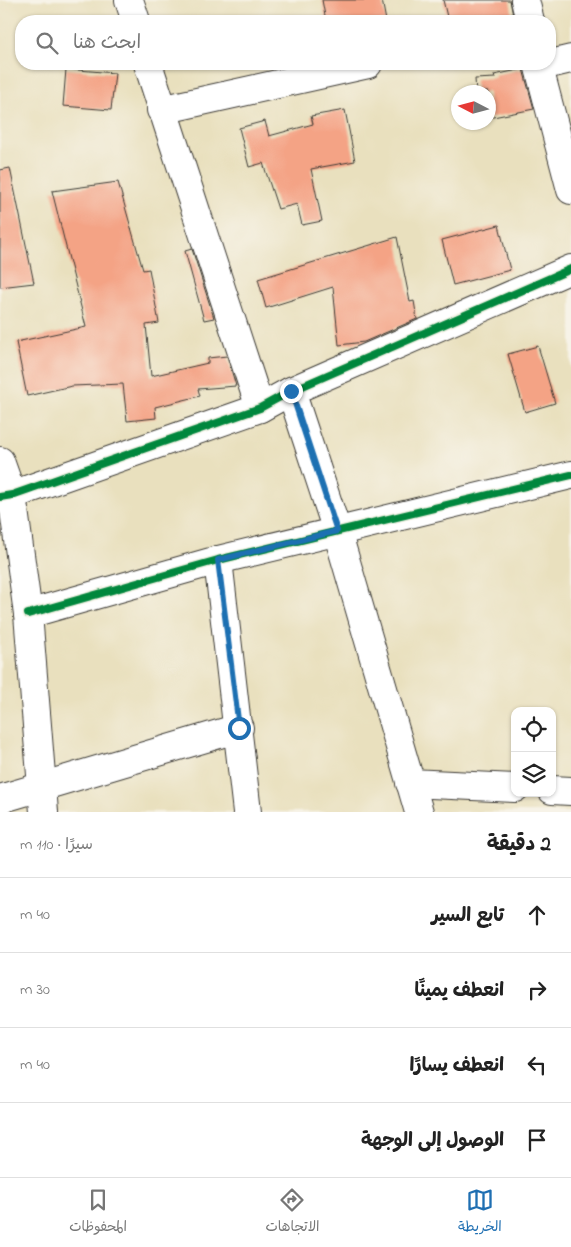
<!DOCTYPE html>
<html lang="ar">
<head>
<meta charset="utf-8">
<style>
  body { margin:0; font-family:"Indie Flower","Playpen Sans Arabic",sans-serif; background:#f2f2f2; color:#222; direction:rtl }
  .controls { position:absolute; right:15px; bottom:15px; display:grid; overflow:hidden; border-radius:10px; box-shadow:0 1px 4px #0004 }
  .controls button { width:45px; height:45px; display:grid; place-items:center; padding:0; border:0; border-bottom:1px solid #e0e0e0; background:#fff; color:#222; font:25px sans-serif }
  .compass { position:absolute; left:451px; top:85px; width:45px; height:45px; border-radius:50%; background:#fff; box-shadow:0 1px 4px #0004; rotate:276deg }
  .stop { position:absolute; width:15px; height:15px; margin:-11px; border:4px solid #1f6fb2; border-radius:50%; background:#fff }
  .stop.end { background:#1f6fb2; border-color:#fff; box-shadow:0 1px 5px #0008 }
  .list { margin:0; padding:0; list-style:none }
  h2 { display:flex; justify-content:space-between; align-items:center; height:65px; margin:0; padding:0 20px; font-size:21px }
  h2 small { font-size:16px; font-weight:400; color:#767676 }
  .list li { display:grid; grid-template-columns:32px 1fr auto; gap:15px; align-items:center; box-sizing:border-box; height:75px; padding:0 20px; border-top:1px solid #e0e0e0 }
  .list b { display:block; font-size:19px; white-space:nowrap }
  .list em { font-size:16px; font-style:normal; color:#767676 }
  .icon { flex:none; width:28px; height:28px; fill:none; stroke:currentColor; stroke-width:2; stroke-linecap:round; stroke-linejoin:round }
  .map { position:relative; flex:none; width:571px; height:812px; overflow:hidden; direction:ltr }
  .search { position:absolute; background:#fff; box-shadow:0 1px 4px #0004; left:15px; right:15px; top:15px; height:55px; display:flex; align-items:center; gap:12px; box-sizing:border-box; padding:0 18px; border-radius:20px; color:#767676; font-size:19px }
  .sheet { height:365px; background:#fff }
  nav { display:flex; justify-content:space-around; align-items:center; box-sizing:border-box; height:70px; border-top:1px solid #e0e0e0; background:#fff; font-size:14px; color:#767676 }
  nav a { display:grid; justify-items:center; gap:2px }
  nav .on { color:#1f6fb2 }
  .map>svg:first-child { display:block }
</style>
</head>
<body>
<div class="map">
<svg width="571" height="812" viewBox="0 0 571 812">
  <rect width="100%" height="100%" fill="#f7f3e8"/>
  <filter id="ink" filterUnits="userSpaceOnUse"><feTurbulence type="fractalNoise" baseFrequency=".02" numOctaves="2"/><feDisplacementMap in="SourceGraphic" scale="10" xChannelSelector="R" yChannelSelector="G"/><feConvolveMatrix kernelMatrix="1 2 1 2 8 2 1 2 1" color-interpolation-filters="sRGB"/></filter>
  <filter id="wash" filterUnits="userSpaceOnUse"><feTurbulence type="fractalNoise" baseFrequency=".0096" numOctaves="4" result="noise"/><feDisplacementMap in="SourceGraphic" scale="20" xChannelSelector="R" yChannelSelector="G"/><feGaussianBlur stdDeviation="1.12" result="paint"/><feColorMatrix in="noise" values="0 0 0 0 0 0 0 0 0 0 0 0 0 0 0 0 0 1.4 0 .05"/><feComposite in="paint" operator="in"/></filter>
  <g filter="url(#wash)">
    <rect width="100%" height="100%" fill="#e9e0be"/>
    <g id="blocks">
      <g fill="#f4a385">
        <polygon points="322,0 382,0 386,21 326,21"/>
        <polygon points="443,0 510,0 514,21 448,21"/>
        <polygon points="66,69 115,73 111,110 63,106"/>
        <polygon points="523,69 534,109 488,118 488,92 476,92 475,79 495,78 494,75"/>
        <polygon points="345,110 355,161 311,169 322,221 302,225 297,204 278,209 263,163 249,167 239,128 265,121 269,136 313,124 311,116"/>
        <polygon points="10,168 34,283 0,287 0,170"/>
        <polygon points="118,182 143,270 149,269 159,323 146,325 151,376 208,363 208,358 227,356 236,386 198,389 200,396 155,407 156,418 127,421 123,384 72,386 27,396 16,342 86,327 52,191"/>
        <polygon points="499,225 510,270 453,285 442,240"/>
        <polygon points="397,237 410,302 414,301 417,319 364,342 339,345 333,287 266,308 258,279"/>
        <polygon points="192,249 214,318 204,320 185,251"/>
        <polygon points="538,346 555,403 525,412 508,354"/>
      </g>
    </g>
  </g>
  <g filter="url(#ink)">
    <use href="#blocks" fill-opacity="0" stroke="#3b3934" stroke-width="1"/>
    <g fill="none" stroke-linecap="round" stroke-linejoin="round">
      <defs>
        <g id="minor">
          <polyline points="129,0 136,21"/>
          <polyline points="525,0 530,21"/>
          <polyline points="148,64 260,408"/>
          <polyline points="538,64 571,190"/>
          <polyline points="550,64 571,59"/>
          <polyline points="161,110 368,64"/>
          <polyline points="291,391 337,531 419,812"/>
          <polyline points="0,461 12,495 28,614 44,812"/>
          <polyline points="0,497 12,495 260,408 291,391 571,269"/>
          <polyline points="218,560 247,812"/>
          <polyline points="28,614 218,560 571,475"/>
          <polyline points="410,783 515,788"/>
          <polyline points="552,790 571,791"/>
          <polyline points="0,799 239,728"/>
        </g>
      </defs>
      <use href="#minor" stroke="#3b3934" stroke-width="30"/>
      <use href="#minor" stroke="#fff" stroke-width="28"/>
      <defs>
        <g id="cycleway">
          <polyline points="0,497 12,495 260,408 291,391 571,269"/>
          <polyline points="28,614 218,560 571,475"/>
        </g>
      </defs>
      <use href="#cycleway" stroke="#f7f3e8" stroke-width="11"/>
      <use href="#cycleway" stroke="#00873e" stroke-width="8"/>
    </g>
  </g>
  <g fill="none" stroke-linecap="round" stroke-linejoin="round" filter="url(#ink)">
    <polyline stroke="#1f6fb2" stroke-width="6" points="239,728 218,560 337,531 291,391"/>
  </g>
</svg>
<div class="controls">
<button><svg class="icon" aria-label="locate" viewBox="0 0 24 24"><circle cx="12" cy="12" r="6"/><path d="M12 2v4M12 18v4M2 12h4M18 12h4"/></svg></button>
<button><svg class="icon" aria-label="layers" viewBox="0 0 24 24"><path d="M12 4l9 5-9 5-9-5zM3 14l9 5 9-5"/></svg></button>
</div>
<svg class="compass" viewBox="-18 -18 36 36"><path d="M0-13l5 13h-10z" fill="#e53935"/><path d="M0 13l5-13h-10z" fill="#767676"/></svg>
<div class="stop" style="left:239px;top:728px"></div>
<div class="stop end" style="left:291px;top:391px"></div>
<div class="search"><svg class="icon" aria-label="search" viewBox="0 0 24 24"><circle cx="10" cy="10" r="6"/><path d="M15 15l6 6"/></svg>ابحث هنا</div>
</div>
<section class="sheet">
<h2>2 دقيقة<small>سيرًا · 110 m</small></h2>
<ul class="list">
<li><svg class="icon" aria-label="ahead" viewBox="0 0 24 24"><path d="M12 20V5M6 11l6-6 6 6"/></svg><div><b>تابع السير</b></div><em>40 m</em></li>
<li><svg class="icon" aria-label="right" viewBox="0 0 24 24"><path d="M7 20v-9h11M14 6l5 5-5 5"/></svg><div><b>انعطف يمينًا</b></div><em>30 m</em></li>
<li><svg class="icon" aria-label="left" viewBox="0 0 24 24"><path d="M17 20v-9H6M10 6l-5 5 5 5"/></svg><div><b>انعطف يسارًا</b></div><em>40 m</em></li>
<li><svg class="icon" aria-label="arrive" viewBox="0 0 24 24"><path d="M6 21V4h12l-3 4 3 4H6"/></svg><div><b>الوصول إلى الوجهة</b></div></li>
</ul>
</section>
<nav>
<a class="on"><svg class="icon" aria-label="map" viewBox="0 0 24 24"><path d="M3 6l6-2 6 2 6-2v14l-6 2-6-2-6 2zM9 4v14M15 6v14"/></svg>الخريطة</a>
<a><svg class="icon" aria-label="directions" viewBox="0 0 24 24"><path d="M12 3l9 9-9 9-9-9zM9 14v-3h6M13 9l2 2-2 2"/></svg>الاتجاهات</a>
<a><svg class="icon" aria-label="saved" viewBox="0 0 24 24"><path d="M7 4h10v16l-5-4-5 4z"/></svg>المحفوظات</a>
</nav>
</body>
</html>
